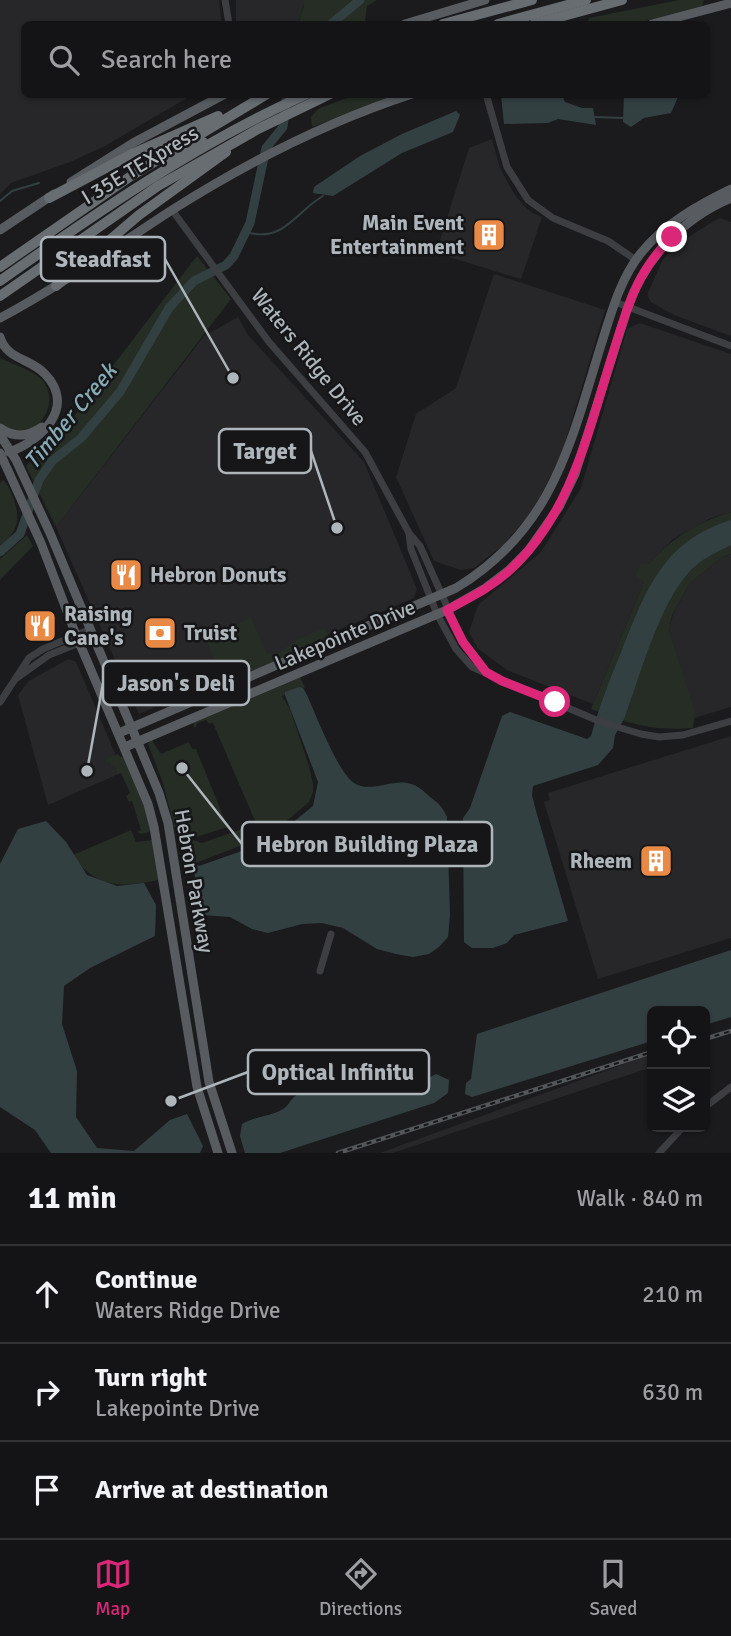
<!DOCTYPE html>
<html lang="en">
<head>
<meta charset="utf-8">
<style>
  body { margin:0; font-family:Signika,sans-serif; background:#212123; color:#f1f3f6 }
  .controls { position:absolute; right:21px; bottom:21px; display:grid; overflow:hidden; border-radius:10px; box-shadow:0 2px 5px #0004 }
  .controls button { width:63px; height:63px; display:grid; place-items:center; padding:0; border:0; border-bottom:2px solid #333335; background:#141416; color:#f1f3f6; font:35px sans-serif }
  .stop { position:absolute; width:21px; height:21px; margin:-16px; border:5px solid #db2777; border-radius:50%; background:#fff }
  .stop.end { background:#db2777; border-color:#fff; box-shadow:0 2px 7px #0008 }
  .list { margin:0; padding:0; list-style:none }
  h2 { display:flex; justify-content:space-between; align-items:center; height:91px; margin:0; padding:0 28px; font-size:30px }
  h2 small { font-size:23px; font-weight:400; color:#9d9ea1 }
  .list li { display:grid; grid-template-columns:46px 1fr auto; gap:21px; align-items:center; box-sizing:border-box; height:98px; padding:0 28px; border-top:2px solid #333335 }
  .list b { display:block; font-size:26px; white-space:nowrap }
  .list p { margin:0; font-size:23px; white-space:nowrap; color:#9d9ea1 }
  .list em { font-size:23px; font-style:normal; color:#9d9ea1 }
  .icon { flex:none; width:38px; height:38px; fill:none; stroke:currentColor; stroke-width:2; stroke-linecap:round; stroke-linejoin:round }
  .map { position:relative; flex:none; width:731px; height:1153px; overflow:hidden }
  .search { position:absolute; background:#141416; box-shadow:0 2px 5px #0004; left:21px; right:21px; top:21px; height:77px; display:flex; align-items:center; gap:18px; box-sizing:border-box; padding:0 24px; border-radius:10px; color:#9d9ea1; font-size:26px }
  .sheet { height:385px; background:#141416 }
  nav { display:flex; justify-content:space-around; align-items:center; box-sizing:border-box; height:98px; border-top:2px solid #333335; background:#141416; font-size:19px; color:#9d9ea1 }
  nav a { display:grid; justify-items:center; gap:4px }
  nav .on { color:#db2777 }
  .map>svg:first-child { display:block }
</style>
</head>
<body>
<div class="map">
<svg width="731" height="1153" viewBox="0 0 731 1153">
  <rect width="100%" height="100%" fill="#1b1b1d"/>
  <g fill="#27272a">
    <polygon points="0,0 219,0 222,24 24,24 24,94 192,95 105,146 70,162 11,183 0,194"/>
    <polygon points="236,0 304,0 304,5 298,24 236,24"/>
    <polygon points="492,139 500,168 513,192 524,206 533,213 542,217 521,279 436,253 469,148"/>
    <polygon points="719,218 731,222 731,336 674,315 651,302 647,295 662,261 677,244"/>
    <polygon points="494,274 605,310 562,453 540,497 527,518 502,546 474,568 461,570 434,561 396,477 416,414 456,388"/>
    <polygon points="238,317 248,335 364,462 417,589 414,598 139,714 56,527 204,336"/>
    <polygon points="640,323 731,354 731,512 711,518 673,539 649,564 642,579 644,582 593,704 507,670 477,648 469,632 478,605 541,552 581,488 627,329"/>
    <polygon points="731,554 731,707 694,718 694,712 669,630 673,614 690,583 722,557"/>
    <polygon points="68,659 76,662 123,772 48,805 18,695 29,681"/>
    <polygon points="731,736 731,938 598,979 544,802 550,800 548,793"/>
    <polygon points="652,1054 652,1067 392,1153 380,1153"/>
  </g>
  <g fill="#252d25">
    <polygon points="304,0 377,0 367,6 365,21 339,24 298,24 304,6"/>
    <polygon points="679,0 704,0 702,6 635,24 587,24 589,18"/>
    <polygon points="354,95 408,95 312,127 311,117 318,109"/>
    <polygon points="197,256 231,299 56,527 26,466 72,419"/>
    <path d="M0,358C13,364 29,369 40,378C66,401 33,452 0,423Z"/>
    <path d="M3,480C9,486 11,492 14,500C21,521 17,532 0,547V483Z"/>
    <path d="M731,512V554L722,557L690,583L672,615L669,630L695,712L693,728C651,731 630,724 591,709L644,582L636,576L641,563L649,564C674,536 696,523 731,512Z"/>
    <polygon points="27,535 33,546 0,580 0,559"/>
    <polygon points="249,614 267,654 271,653 273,656 297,640 325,628 330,639 227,681 221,673 204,636 208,632 218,628 220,631 248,619"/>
    <polygon points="299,676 305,687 282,696 290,709 309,766 313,784 313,792 309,802 271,834 196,863 187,853 184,845 187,838 202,843 254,825 255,821 213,723 209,723 206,720 197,723 195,729 193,723"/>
    <polygon points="151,739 161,754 189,742 192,749 196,749 226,823 229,822 228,827 196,837 184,829 175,829 163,783 148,744"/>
    <polygon points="118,754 120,757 124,756 143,801 151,829 149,832 142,834 137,832 141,830 132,801 129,802 126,796 130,793 121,773 117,774 116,768 109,762 105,763 106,759"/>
    <path d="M131,830L136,842L152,840L159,880C121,887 97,890 73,855Z"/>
  </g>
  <g fill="#334042">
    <polygon points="501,95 562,95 565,102 582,108 593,108 596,125 558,119 548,123 504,124"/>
    <polygon points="624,95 624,94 679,95 671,113 644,118 631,127 623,122"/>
    <polygon points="456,111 460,115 453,132 402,153 333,196 313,193 314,187 360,156 402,134"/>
    <path d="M731,520V545C717,552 701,559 690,571C659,604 640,676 624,719L615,735L613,748L598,765L533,786L532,795L536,811L568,921L514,935L507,943L493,948H472L464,942L463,818L470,808L502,716L510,712L587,739L591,736C599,707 610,679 622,650C646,590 663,541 731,520Z"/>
    <path d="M299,687L303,688L306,693C315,712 338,773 354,783C369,793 391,780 407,783C416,784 424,791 430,797C439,803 443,808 447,817L450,915L448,937L439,947L429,954L413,957L396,954L377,949L343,928L322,923L302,924L268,933L252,929L230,917L202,915C190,895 200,879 191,866L194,863L199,866L259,845L280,833L313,806L318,782L285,695V692Z"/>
    <polygon points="46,821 66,842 87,875 117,886 144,883 156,905 155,936 90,968 64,986 62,1024 77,1071 76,1117 97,1148 134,1151 170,1120 187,1114 203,1146 200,1153 51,1153 35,1130 0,1107 0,864 18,829"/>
    <polygon points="731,950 731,1017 705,1025 705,1011 652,1011 652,1041 472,1097 465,1094 466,1083 471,1079 477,1034"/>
    <path d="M436,1074L449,1080L448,1093L434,1103L280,1153H245L240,1136L242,1124C255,1116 270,1117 283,1109C287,1107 290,1101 294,1097C304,1089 321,1082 334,1079C374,1071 392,1098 436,1074Z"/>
  </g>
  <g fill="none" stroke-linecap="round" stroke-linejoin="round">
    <g stroke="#334042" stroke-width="2">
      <polyline points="595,117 623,118"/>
      <polyline points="0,201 12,191 39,183"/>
      <path d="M246,232C284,243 294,213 323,196"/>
    </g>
    <g stroke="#334042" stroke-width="9">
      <polyline points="331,24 360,0"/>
      <polyline points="0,552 20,534 39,480 52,461 81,438 120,392 169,308 194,281 226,265 234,256 250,223 266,148 283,127 287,94"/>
    </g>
    <g stroke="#3c3e42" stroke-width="7">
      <polyline points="225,0 229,24"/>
      <polyline points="486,94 507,167 528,200 553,218 608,241 636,260"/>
      <polyline points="172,210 269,342 365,452 409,533 420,546 463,642 486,672"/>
      <polyline points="615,302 731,346"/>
      <polyline points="409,534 411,549 437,614 456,649 472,667 601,722 641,734 659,737 683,735 731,721"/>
      <polyline points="17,678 49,655 94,637"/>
      <polyline points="0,702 29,658 43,649 91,629"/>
      <polyline points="320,971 331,934"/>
      <polyline points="705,1107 731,1087"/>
      <polyline points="659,1153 683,1127"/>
    </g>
    <g stroke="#585c60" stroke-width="9">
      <polyline points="405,24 485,0"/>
      <polyline points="652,24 731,3"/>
      <polyline points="71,182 133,143 225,94"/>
      <polyline points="0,230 54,194"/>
      <path d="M0,318C60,286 115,247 172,210C248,162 326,122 412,94"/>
      <path d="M0,337C7,360 30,358 45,374C77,407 41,441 9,452"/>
      <path d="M0,428C14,438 28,437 42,427"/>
      <polyline points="0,435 16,460 50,533 159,793 168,823 209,1082 232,1153"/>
      <polyline points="0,453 41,543 76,635 148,804 154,827 197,1087 218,1153"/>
      <path d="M119,733L456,588C552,530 570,446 601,345C611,314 620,279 641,253C664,224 698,205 731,189"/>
      <path d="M125,747L447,610L484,589L509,570L528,551L559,507L575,474L628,307C645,258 683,218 731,198"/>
    </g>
    <g stroke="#686d72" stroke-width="10">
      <polyline points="443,24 532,0"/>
      <polyline points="498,24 586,0"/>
      <polyline points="534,24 622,0"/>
      <polyline points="166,159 203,142"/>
      <polyline points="49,198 134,153 218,116"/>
      <polyline points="0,267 131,176 267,94"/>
      <path d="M0,281C97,212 198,143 307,94"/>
      <polyline points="56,286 139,215 226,152"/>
      <polyline points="0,296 158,186 258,129 330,94"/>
    </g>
    <defs>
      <g id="rail">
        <polyline points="705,1039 731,1031"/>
        <polyline points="338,1153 652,1052"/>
      </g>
    </defs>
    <use href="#rail" stroke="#53575a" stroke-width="4.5"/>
    <use href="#rail" stroke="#161618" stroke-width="2" stroke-dasharray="5" stroke-linecap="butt"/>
  </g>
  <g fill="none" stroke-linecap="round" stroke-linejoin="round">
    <path stroke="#db2777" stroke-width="9" d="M555,702L502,681L486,672L463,642L447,610C469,598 492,587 510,570C573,512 589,427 614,350C628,304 637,272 672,237"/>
  </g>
  <defs>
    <symbol id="building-square" viewBox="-11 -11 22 22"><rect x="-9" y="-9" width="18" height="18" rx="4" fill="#e98946" stroke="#161618"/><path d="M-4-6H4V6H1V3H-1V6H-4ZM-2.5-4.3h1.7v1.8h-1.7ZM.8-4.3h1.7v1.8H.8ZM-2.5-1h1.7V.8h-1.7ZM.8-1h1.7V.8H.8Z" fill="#fff"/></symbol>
    <symbol id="restaurant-square" viewBox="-11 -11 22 22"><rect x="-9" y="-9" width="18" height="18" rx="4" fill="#e98946" stroke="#161618"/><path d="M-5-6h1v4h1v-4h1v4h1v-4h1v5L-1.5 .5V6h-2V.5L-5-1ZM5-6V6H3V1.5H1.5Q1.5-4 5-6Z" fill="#fff"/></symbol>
    <symbol id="bank-square" viewBox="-11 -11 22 22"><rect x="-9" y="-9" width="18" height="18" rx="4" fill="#e98946" stroke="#161618"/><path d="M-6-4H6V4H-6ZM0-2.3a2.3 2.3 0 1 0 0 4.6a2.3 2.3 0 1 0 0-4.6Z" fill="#fff"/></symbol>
  </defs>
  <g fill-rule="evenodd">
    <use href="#building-square" x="470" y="216" width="38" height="38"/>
    <use href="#restaurant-square" x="107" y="556" width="38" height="38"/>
    <use href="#restaurant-square" x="21" y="607" width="38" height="38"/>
    <use href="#bank-square" x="141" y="614" width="38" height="38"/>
    <use href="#building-square" x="637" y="842" width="38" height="38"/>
  </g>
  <g text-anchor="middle" stroke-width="5" stroke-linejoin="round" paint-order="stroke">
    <g font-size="21" fill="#aeb6bb" stroke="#161618">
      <text transform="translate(140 165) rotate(-31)" y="7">I 35E TEXpress</text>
      <text transform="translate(309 357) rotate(51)" y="7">Waters Ridge Drive</text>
      <text transform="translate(345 635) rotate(-23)" y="7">Lakepointe Drive</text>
      <text transform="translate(194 881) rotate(80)" y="7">Hebron Parkway</text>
    </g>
    <g font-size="21" font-weight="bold" fill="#aeb6bb" stroke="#161618" text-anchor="start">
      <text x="464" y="230" text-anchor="end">Main Event<tspan x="464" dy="24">Entertainment</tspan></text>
      <text x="150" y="582">Hebron Donuts</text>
      <text x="64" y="621">Raising<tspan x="64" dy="24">Cane's</tspan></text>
      <text x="184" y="640">Truist</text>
      <text x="632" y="868" text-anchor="end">Rheem</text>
    </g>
    <g font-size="23" font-style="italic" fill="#87abb4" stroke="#161618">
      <text transform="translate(70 416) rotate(-50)" y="8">Timber Creek</text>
    </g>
  </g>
  <path fill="none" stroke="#aeb6bb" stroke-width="2.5" d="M233 378L165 259M337 528L311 451M87 771L103 683M182 768L242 844M171 1101L248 1072"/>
  <g fill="#aeb6bb" stroke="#161618" stroke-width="2.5">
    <circle cx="233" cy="378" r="7"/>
    <circle cx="337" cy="528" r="7"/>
    <circle cx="87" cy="771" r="7"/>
    <circle cx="182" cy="768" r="7"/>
    <circle cx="171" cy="1101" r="7"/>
  </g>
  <g fill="#161618" stroke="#aeb6bb" stroke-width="2.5">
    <rect x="41" y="237" width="124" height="44" rx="7"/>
    <rect x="219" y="429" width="92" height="44" rx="7"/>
    <rect x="103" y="661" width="146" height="44" rx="7"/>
    <rect x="242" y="822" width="250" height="44" rx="7"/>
    <rect x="248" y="1050" width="181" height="44" rx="7"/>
  </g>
  <g font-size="23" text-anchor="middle" font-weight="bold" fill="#aeb6bb">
    <text x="103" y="267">Steadfast</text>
    <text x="265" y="459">Target</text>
    <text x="176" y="691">Jason's Deli</text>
    <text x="367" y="852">Hebron Building Plaza</text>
    <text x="338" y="1080">Optical Infinitu</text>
  </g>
</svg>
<div class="controls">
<button><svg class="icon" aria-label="locate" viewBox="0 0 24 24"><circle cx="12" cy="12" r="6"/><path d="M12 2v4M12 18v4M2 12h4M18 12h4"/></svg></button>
<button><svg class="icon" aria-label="layers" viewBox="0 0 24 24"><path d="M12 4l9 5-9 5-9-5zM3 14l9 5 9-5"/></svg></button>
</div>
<div class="stop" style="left:555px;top:702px"></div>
<div class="stop end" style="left:672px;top:237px"></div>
<div class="search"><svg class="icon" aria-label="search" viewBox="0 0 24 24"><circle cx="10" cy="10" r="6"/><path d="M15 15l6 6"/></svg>Search here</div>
</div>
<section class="sheet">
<h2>11 min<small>Walk · 840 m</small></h2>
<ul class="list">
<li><svg class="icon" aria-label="ahead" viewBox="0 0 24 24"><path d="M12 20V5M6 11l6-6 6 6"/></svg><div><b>Continue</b><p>Waters Ridge Drive</p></div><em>210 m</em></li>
<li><svg class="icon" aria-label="right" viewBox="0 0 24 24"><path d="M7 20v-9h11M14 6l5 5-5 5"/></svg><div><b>Turn right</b><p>Lakepointe Drive</p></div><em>630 m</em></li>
<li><svg class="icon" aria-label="arrive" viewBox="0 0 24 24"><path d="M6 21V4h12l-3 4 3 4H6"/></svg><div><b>Arrive at destination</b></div></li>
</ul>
</section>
<nav>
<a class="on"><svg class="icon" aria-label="map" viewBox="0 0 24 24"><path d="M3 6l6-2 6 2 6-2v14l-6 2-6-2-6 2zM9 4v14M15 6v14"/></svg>Map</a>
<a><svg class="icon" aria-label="directions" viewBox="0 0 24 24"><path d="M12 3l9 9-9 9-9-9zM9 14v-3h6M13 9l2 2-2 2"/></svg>Directions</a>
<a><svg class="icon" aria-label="saved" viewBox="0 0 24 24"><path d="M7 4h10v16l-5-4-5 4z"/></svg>Saved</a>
</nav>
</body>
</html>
